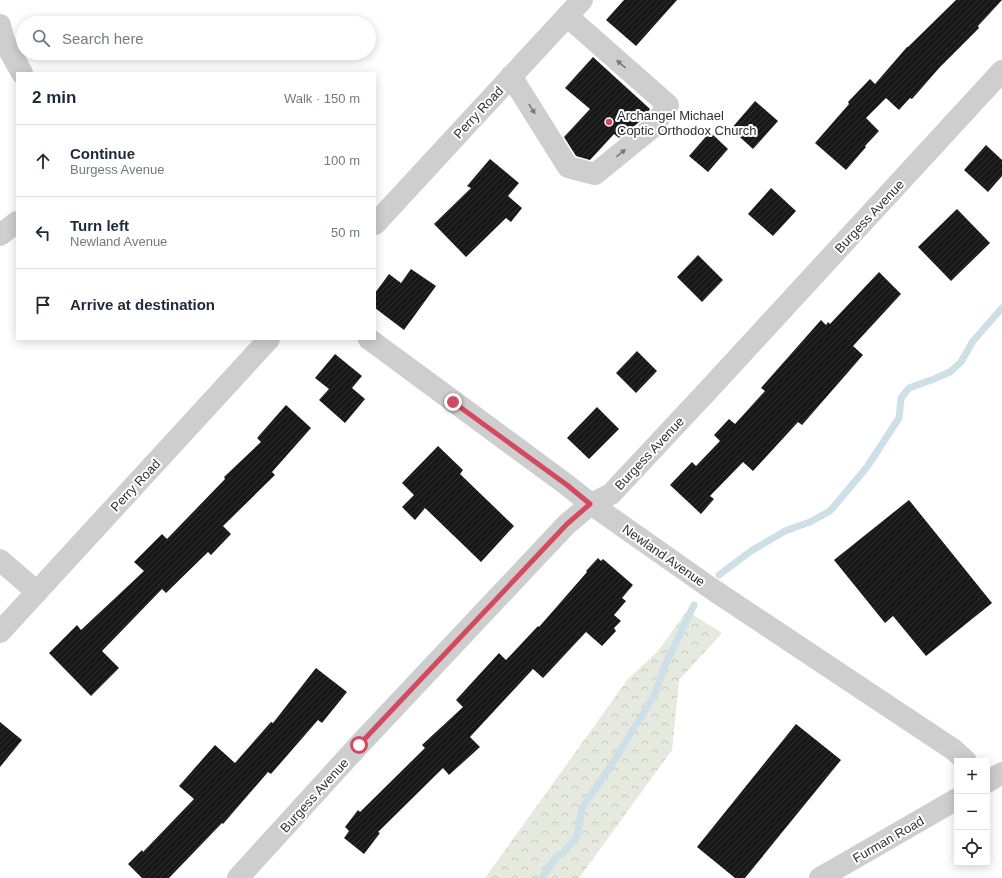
<!DOCTYPE html>
<html lang="en">
<head>
<meta charset="utf-8">
<style>
  body { margin:0; font-family:Arial,sans-serif; background:#f2f2f3; color:#1f2937 }
  .controls { position:absolute; right:12px; bottom:12px; display:grid; overflow:hidden; border-radius:0px; box-shadow:0 2px 10px #0003 }
  .controls button { width:36px; height:36px; display:grid; place-items:center; padding:0; border:0; border-bottom:1px solid #e0e1e3; background:#fff; color:#1f2937; font:20px sans-serif }
  .stop { position:absolute; width:12px; height:12px; margin:-9px; border:3px solid #d34960; border-radius:50%; background:#fff }
  .stop.end { background:#d34960; border-color:#fff; box-shadow:0 1px 4px #0008 }
  .list { margin:0; padding:0; list-style:none }
  h2 { display:flex; justify-content:space-between; align-items:center; height:52px; margin:0; padding:0 16px; font-size:17px }
  h2 small { font-size:13px; font-weight:400; color:#747a83 }
  .list li { display:grid; grid-template-columns:26px 1fr auto; gap:12px; align-items:center; box-sizing:border-box; height:72px; padding:0 16px; border-top:1px solid #e0e1e3 }
  .list b { display:block; font-size:15px; white-space:nowrap }
  .list p { margin:0; font-size:13px; white-space:nowrap; color:#747a83 }
  .list em { font-size:13px; font-style:normal; color:#747a83 }
  .icon { flex:none; width:22px; height:22px; fill:none; stroke:currentColor; stroke-width:2; stroke-linecap:round; stroke-linejoin:round }
  .map { position:relative; flex:none; width:1002px; height:878px; overflow:hidden }
  .search { position:absolute; background:#fff; box-shadow:0 2px 10px #0003; left:16px; top:16px; width:360px; height:44px; display:flex; align-items:center; gap:10px; box-sizing:border-box; padding:0 14px; border-radius:22px; color:#747a83; font-size:15px }
  .panel { position:absolute; background:#fff; box-shadow:0 2px 10px #0003; left:16px; top:72px; width:360px; height:268px; border-radius:0px }
  .map>svg:first-child { display:block }
</style>
</head>
<body>
<div class="map">
<svg width="1002" height="878" viewBox="0 0 1002 878">
  <defs>
    <pattern id="forest-crowns" width="20" height="18" patternUnits="userSpaceOnUse"><rect width="20" height="18" fill="#e5e9de"/><path d="M2 6a3 3 0 1 1 6 0M12 15a3 3 0 1 1 6 0" fill="none" stroke="#c5c8bf"/></pattern>
    <pattern id="building-hatch" width="6" height="6" patternUnits="userSpaceOnUse"><rect width="6" height="6" fill="#181818"/><path d="M-1 1l2-2M0 6l6-6M5 7l2-2" fill="none" stroke="#313131"/></pattern>
  </defs>
  <rect width="100%" height="100%" fill="#fff"/>
  <polygon fill="url(#forest-crowns)" points="687,611 722,633 679,680 672,750 579,878 485,878 628,679 658,651"/>
  <g fill="none" stroke-linecap="round" stroke-linejoin="round">
    <g stroke="#cde0e7" stroke-width="7">
      <polyline points="719,575 751,551 785,531 810,522 830,511 867,467 899,418 901,398 909,388 934,379 950,372 961,362 973,341 1002,308"/>
      <polyline points="542,878 556,857 563,853 577,837 582,808 610,767 654,696 666,663 694,605"/>
    </g>
  </g>
  <g fill="url(#building-hatch)">
    <polygon points="624,0 677,0 636,46 606,20"/>
    <polygon points="956,0 1002,0 978,26 979,28 940,67 912,99 910,98 899,110 886,98 866,118 879,131 865,146 866,147 846,170 815,143 849,104 848,102 870,79 875,84 907,47 908,47"/>
    <polygon points="593,57 650,109 643,119 619,138 614,134 590,160 576,156 564,137 590,109 565,88"/>
    <polygon points="755,101 778,121 753,149 731,129"/>
    <polygon points="710,132 728,149 708,172 689,156"/>
    <polygon points="986,145 1002,160 1002,176 988,192 964,170"/>
    <polygon points="490,159 519,183 508,196 522,208 511,222 506,218 466,257 434,224 471,188 467,186"/>
    <polygon points="771,188 796,211 773,236 748,214"/>
    <polygon points="957,209 990,243 951,281 918,247"/>
    <polygon points="698,255 723,280 702,302 677,277"/>
    <polygon points="411,269 436,286 404,330 375,308 375,293 389,274 401,283"/>
    <polygon points="879,272 901,294 853,346 863,355 802,425 798,422 753,471 743,462 710,496 714,499 701,514 670,485 692,462 696,466 720,441 714,435 729,419 735,424 765,391 761,388 821,320 826,325 828,322 830,324"/>
    <polygon points="637,351 657,371 636,393 616,373"/>
    <polygon points="335,354 362,376 352,388 365,399 345,423 319,400 329,389 315,378"/>
    <polygon points="286,405 311,428 272,472 275,475 223,526 231,534 211,555 208,552 166,593 162,589 102,651 119,668 91,696 49,653 77,625 81,630 144,571 134,562 162,534 167,539 225,479 224,477 261,442 257,438"/>
    <polygon points="597,407 619,429 589,459 567,438"/>
    <polygon points="438,446 463,470 460,474 514,526 481,562 425,508 415,520 402,507 414,495 402,483"/>
    <polygon points="909,500 992,603 926,656 893,616 885,623 834,560"/>
    <polygon points="598,558 601,561 603,559 633,585 622,598 626,601 614,615 621,621 614,628 616,631 602,646 586,632 543,678 533,669 470,737 480,747 449,775 443,768 378,832 380,833 364,854 344,838 349,831 345,827 358,810 360,812 425,748 422,745 463,707 456,700 499,653 506,660 538,626 539,627 587,572 586,571"/>
    <polygon points="316,668 347,692 322,723 318,720 271,774 268,772 223,824 222,823 169,878 142,878 128,864 142,850 143,852 194,799 179,786 215,745 235,763 271,722 273,723"/>
    <polygon points="0,722 22,740 0,767"/>
    <polygon points="796,724 841,760 745,878 735,878 697,847"/>
  </g>
  <g fill="none" stroke-linecap="round" stroke-linejoin="round">
    <g stroke="#cecece" stroke-width="22">
      <polyline points="0,25 4,41 22,73"/>
      <polyline points="511,76 568,167 595,174 653,127 668,105 567,16"/>
      <polyline points="375,224 582,0"/>
      <polyline points="0,235 17,222"/>
      <polyline points="369,339 567,485 591,504 712,589 954,750 966,761"/>
      <polyline points="0,560 37,592"/>
      <polyline points="0,632 269,339"/>
      <polyline points="987,782 1002,773"/>
      <polyline points="238,878 359,745 567,524 591,504 611,494 712,386 1002,71"/>
      <polyline points="820,878 957,799"/>
    </g>
  </g>
  <defs><path id="oneway-solid" d="M-6-.8H1V-3.2L6.5 0L1 3.2V.8H-6Z"/></defs>
  <g fill="#787878">
    <use href="#oneway-solid" transform="translate(621 64) rotate(-139)"/>
    <use href="#oneway-solid" transform="translate(532 109) rotate(58)"/>
    <use href="#oneway-solid" transform="translate(621 153) rotate(-39)"/>
  </g>
  <g fill="none" stroke-linecap="round" stroke-linejoin="round">
    <polyline stroke="#d34960" stroke-width="5" points="359,745 567,524 590,504 567,485 453,402"/>
  </g>
  <circle fill="#d34960" stroke="#fff" stroke-width="1.5" cx="609" cy="122" r="4"/>
  <g text-anchor="middle" stroke-width="4" stroke-linejoin="round" paint-order="stroke">
    <g font-size="13" fill="#313131" stroke="#fff">
      <text transform="translate(478 112) rotate(-47)" y="5">Perry Road</text>
      <text transform="translate(869 216) rotate(-47)" y="5">Burgess Avenue</text>
      <text transform="translate(649 453) rotate(-47)" y="5">Burgess Avenue</text>
      <text transform="translate(135 485) rotate(-47)" y="5">Perry Road</text>
      <text transform="translate(664 555) rotate(35)" y="5">Newland Avenue</text>
      <text transform="translate(314 795) rotate(-48)" y="5">Burgess Avenue</text>
      <text transform="translate(888 839) rotate(-30)" y="5">Furman Road</text>
    </g>
    <g font-size="13" fill="#313131" stroke="#fff" text-anchor="start">
      <text x="617" y="120">Archangel Michael<tspan x="617" dy="15">Coptic Orthodox Church</tspan></text>
    </g>
  </g>
</svg>
<div class="controls">
<button>+</button>
<button>−</button>
<button><svg class="icon" aria-label="locate" viewBox="0 0 24 24"><circle cx="12" cy="12" r="6"/><path d="M12 2v4M12 18v4M2 12h4M18 12h4"/></svg></button>
</div>
<div class="stop" style="left:359px;top:745px"></div>
<div class="stop end" style="left:453px;top:402px"></div>
<div class="search"><svg class="icon" aria-label="search" viewBox="0 0 24 24"><circle cx="10" cy="10" r="6"/><path d="M15 15l6 6"/></svg>Search here</div>
<section class="panel">
<h2>2 min<small>Walk · 150 m</small></h2>
<ul class="list">
<li><svg class="icon" aria-label="ahead" viewBox="0 0 24 24"><path d="M12 20V5M6 11l6-6 6 6"/></svg><div><b>Continue</b><p>Burgess Avenue</p></div><em>100 m</em></li>
<li><svg class="icon" aria-label="left" viewBox="0 0 24 24"><path d="M17 20v-9H6M10 6l-5 5 5 5"/></svg><div><b>Turn left</b><p>Newland Avenue</p></div><em>50 m</em></li>
<li><svg class="icon" aria-label="arrive" viewBox="0 0 24 24"><path d="M6 21V4h12l-3 4 3 4H6"/></svg><div><b>Arrive at destination</b></div></li>
</ul>
</section>
</div>
</body>
</html>
